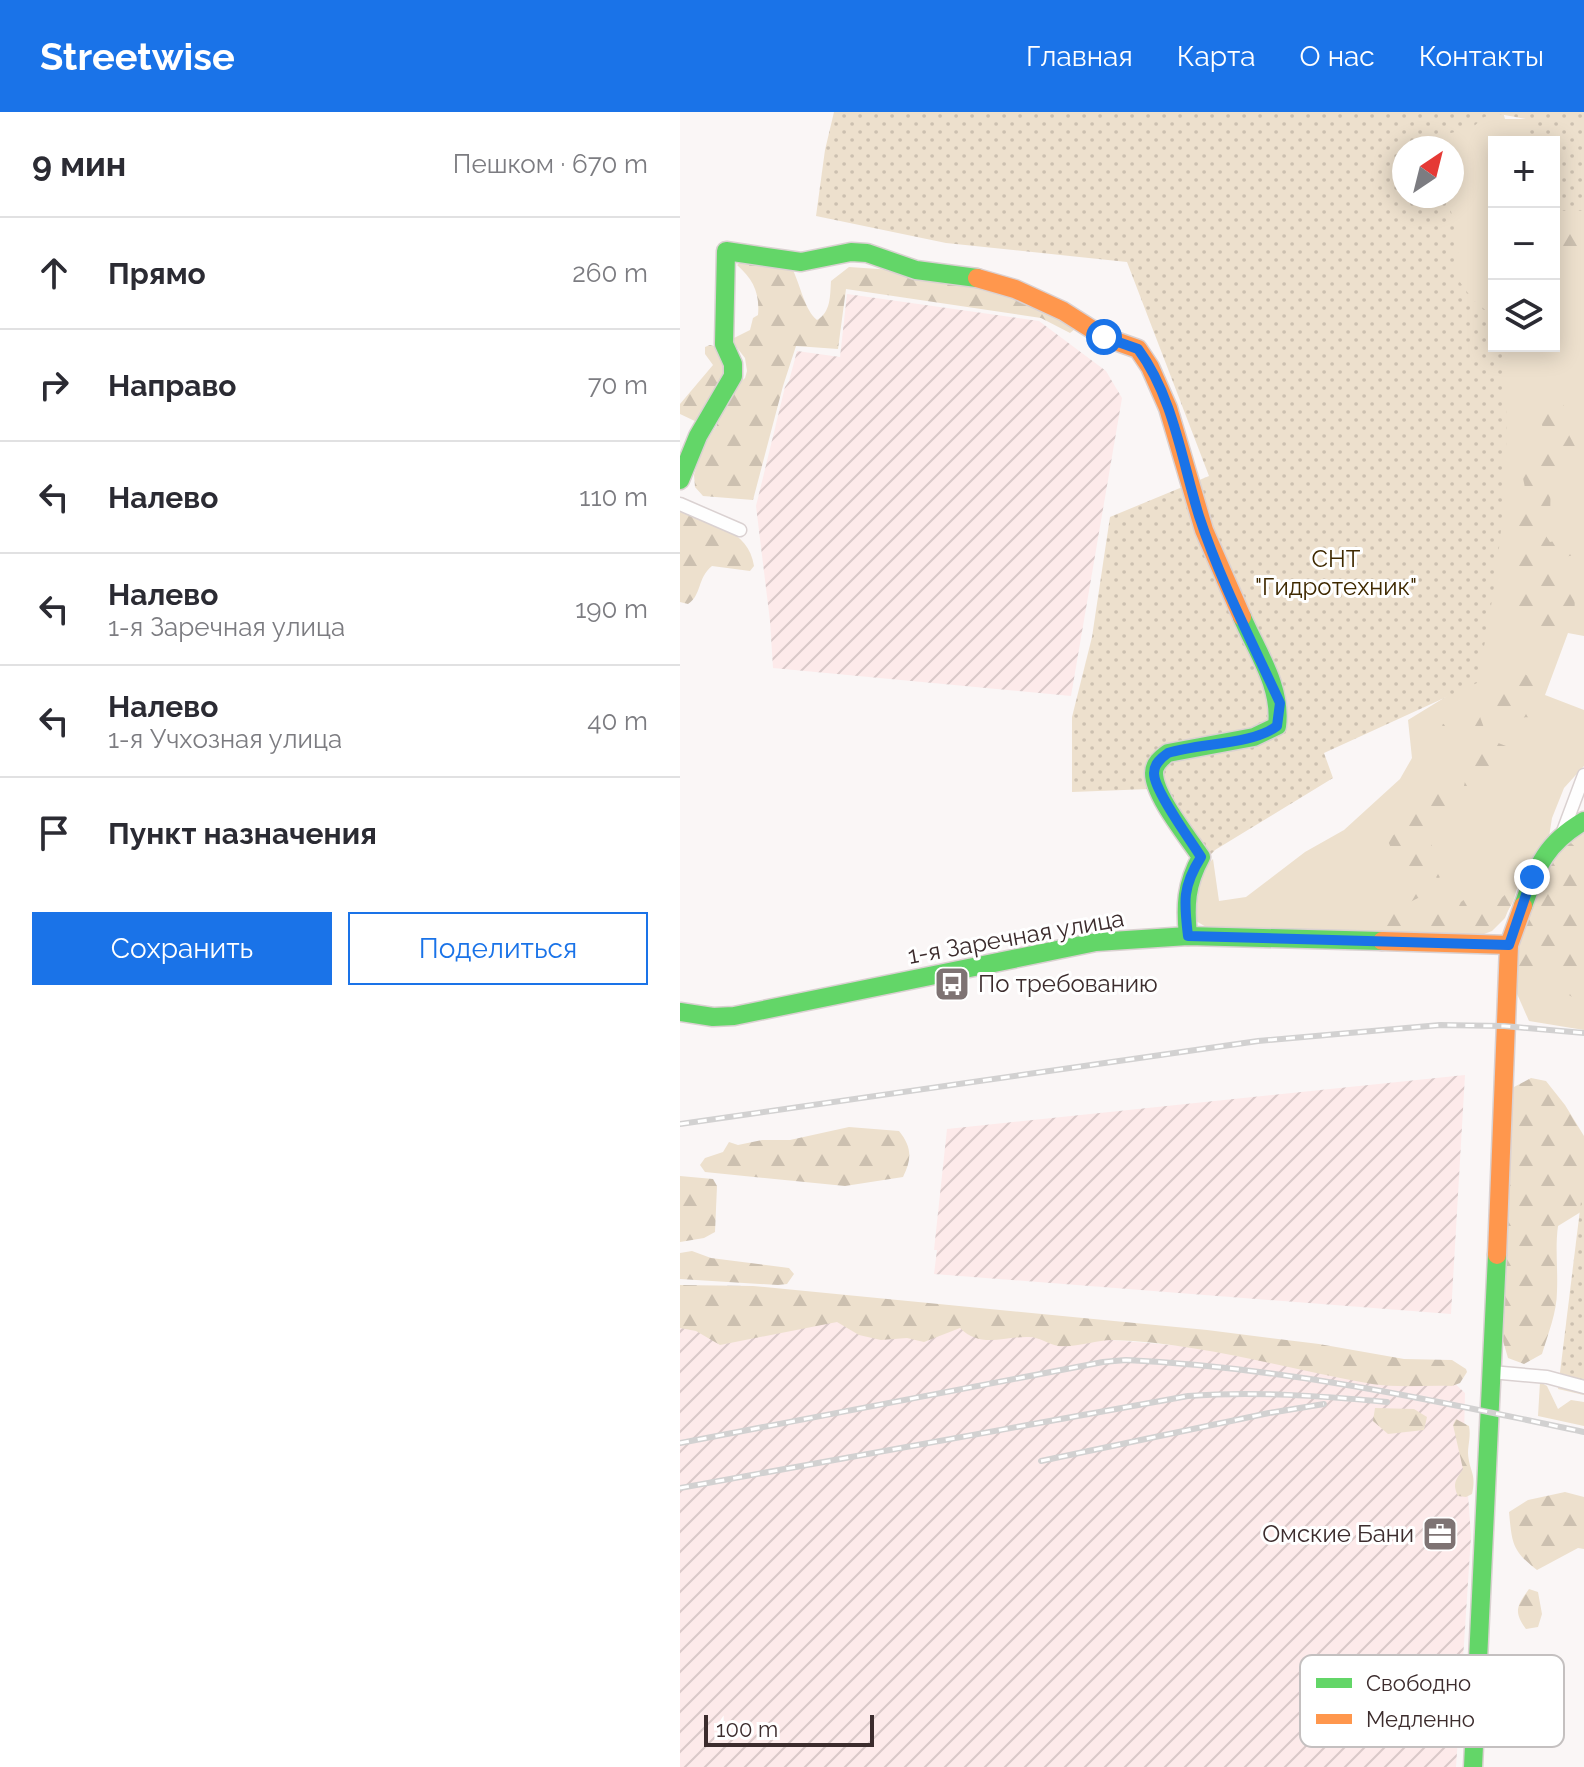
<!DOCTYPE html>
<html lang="ru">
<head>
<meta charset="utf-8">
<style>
  body { margin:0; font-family:Raleway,sans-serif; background:#f7f7f7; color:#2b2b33 }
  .controls { position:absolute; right:24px; top:24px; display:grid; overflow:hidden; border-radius:0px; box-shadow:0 4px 20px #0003 }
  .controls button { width:72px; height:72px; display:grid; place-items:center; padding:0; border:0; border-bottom:2px solid #e1e1e2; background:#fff; color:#2b2b33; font:40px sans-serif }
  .compass { position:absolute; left:712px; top:24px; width:72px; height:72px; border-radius:50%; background:#fff; box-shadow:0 4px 20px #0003; rotate:35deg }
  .scale { position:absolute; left:24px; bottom:20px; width:170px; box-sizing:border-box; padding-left:8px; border:4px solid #3c2c2d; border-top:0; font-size:22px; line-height:28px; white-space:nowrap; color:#3c2c2d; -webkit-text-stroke:6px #fff; paint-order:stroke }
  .stop { position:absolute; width:24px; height:24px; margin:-18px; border:6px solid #1a73e8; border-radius:50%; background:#fff }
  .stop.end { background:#1a73e8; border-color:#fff; box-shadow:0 2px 8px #0008 }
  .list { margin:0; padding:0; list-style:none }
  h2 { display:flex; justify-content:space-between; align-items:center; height:104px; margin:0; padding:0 32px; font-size:34px }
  h2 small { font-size:26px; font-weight:400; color:#7c7c81 }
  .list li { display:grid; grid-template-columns:52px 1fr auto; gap:24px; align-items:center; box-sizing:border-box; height:112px; padding:0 32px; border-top:2px solid #e1e1e2 }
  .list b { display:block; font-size:30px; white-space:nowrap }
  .list p { margin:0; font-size:26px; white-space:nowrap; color:#7c7c81 }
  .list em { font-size:26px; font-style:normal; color:#7c7c81 }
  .actions { display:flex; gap:16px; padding:24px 32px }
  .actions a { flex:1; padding:18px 0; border:2px solid #1a73e8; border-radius:0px; text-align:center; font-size:28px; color:#1a73e8 }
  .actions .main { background:#1a73e8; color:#fff }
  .icon { flex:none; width:44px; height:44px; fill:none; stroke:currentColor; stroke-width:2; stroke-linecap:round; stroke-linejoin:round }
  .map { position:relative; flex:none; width:904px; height:1655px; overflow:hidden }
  header { display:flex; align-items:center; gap:48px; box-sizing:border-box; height:112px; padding:0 40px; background:#1a73e8; color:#fff }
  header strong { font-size:38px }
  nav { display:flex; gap:44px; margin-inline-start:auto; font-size:28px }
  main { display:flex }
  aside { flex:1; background:#fff }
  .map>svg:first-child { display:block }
</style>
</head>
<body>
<header>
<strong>Streetwise</strong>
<nav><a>Главная</a><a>Карта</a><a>О нас</a><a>Контакты</a></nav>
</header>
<main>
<aside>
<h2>9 мин<small>Пешком · 670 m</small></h2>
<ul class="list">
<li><svg class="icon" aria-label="ahead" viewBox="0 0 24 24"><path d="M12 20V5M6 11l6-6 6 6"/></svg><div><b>Прямо</b></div><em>260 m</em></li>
<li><svg class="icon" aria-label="right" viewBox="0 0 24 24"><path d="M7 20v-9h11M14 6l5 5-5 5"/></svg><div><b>Направо</b></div><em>70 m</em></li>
<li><svg class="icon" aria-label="left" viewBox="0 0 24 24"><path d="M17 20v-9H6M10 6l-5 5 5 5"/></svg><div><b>Налево</b></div><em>110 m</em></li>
<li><svg class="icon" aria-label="left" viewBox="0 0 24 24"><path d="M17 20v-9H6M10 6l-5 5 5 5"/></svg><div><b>Налево</b><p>1-я Заречная улица</p></div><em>190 m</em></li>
<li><svg class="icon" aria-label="left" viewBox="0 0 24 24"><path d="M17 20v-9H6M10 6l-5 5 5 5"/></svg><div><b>Налево</b><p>1-я Учхозная улица</p></div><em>40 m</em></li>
<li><svg class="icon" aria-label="arrive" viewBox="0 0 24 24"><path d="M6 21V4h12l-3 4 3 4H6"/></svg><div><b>Пункт назначения</b></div></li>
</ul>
<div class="actions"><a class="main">Сохранить</a><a>Поделиться</a></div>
</aside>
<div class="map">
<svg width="904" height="1655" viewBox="0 0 904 1655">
  <defs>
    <pattern id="industrial-furrows" width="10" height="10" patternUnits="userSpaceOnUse" patternTransform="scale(2)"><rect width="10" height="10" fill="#fdeaea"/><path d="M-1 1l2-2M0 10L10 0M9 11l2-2" fill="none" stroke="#dac9c9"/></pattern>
    <pattern id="forest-firs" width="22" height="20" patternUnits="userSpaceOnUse" patternTransform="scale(2)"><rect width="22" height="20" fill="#ede0cd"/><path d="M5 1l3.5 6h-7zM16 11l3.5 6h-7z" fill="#ccc0b0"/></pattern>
    <pattern id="garden-dots" width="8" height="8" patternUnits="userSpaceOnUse" patternTransform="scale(2)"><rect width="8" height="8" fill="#ede0cd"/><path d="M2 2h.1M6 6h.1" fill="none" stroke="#ccc0b0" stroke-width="1.8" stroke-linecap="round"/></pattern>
  </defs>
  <rect width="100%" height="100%" fill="#faf6f6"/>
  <g fill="url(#industrial-furrows)">
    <polygon points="167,182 359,209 426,259 442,286 391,584 93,556 90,509 76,394 105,275 109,269 117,239 160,245"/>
    <polygon points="785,963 771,1202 254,1162 257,1138 254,1138 267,1017"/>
    <polygon points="0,1191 758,1256 785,1281 784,1327 791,1424 776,1655 0,1655"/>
  </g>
  <g fill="#ede0cd">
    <polygon points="750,0 823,0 825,7 852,7 854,30 814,30 814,211 771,168 765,84 772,84 772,36 757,36"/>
    <path d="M874,127L904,147V524L888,521L865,583L904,598V654L884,676L872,706L869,725L847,752L825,806L812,819L799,824L528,816L516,809C512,780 510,768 533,747L539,789L566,785L625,740L664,718L720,667L732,646L728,608L790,570L819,234H874Z"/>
    <polygon points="904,719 904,918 849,909 834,875 837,817 877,736"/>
    <polygon points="860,1270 867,1274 878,1297 891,1288 904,1290 904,1314 858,1304"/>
  </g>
  <g fill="url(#forest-firs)">
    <polygon points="874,65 904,71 904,159 874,140"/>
    <path d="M62,149L112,156C120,172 125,199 137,208C151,200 150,184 151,169L169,155L213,158L306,173L395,212V217L390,221L361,206L166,177L158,237L116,234L103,274L73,388L23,384L15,375L14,363L23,334L37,313L41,295L56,274L65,266L67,259L65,246L54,232V226L70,218L73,206L78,203C80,181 73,167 57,153Z"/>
    <polygon points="30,233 37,235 48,256 19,311 0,302 0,292 33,253 25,242 25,235"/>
    <path d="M876,276L882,285L888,321L899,342L871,361L870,409L866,424L870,430L899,424L904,431L894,443L867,449L864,453C890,474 903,481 889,515L870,516L833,508L824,490L829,484L840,489L834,460V419L845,376L842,361L848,345L864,333L859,280Z"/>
    <path d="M0,400C29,411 69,417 74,454L70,459L32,454C17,466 22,483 8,492L0,490Z"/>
    <path d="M838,557L855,569L857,596L851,605C829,606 827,608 814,589L817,572Z"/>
    <path d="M784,597L799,602L808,627L826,634L830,642C823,650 814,650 808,657C800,667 800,678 789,686L782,681C788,661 794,633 780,615L772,619L765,618L762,613Z"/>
    <path d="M752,679L767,684L769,700L753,702L745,709L751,719L752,739L766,763L758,766L740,760L721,764L716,760C723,740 713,744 708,729L726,709L731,693Z"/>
    <path d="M891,731L904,743V890C888,884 879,879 876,862L869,856L863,860L849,881L837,874L840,819L865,754L875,739Z"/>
    <path d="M739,764L760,787L757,789L738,786L728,791L730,803L765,802L777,798L781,790L790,783L798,788L795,798L798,802C815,799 821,782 836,775C837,793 819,811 805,821H709L700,813L701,801Z"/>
    <path d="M851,966L866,969L885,993L904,1024V1098L878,1114C875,1136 878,1157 877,1179C877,1200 868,1222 862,1242L844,1252L828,1246L823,1229V1206L832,976Z"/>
    <path d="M169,1015L219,1019C232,1035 232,1047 223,1065L165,1074L25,1060L20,1053L25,1046L43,1040L49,1030L58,1033L82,1028H110Z"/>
    <polygon points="0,1064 33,1067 37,1074 35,1120 24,1126 0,1130"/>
    <polygon points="12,1139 31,1146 109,1156 114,1162 107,1172 98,1173 0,1167 0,1141"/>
    <path d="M0,1173L73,1174L527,1218L639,1232L724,1247L772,1248L786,1257L787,1260L780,1271L772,1274C746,1273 718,1276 692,1272C606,1257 521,1231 433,1228C415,1228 396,1236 378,1234C368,1232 359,1225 349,1225C324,1224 301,1237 280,1216L244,1230L227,1226L201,1228L179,1223L157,1210L40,1233L16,1219L0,1216Z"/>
    <polygon points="695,1296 734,1297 747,1305 744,1318 708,1322 693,1309"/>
    <path d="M776,1307L789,1314C791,1324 788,1332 788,1341C789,1359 797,1362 792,1382L786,1385L778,1384C772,1371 776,1368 783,1357L773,1313Z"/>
    <path d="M885,1380L904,1385V1437L898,1436L857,1458C832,1439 832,1431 829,1400L848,1388Z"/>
    <path d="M849,1477L858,1480L862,1502L858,1515L846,1517C833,1499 837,1494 849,1477Z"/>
  </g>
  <g fill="url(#garden-dots)">
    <path d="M154,0H904V99H874V30H853L846,7L819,2L804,5L792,16L754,25L756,36H724V84H767C775,115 781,133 777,166L793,188L814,205V234H823C833,348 820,459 797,571L644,641L653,666L535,738L519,755L470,677L392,680V605L412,525L430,405L529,364L447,150L266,131L136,104L145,38Z"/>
    <polygon points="904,1065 904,1283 878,1277"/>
  </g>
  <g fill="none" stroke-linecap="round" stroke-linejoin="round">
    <defs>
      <g id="street">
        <polyline points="0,392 60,418"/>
        <polyline points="882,722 904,663"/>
        <polyline points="811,1260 867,1265 904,1275"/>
      </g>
      <g id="fast">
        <polyline points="0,368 18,324 53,264 53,252 44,232 46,139 121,150 171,140 187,141 236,158 297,166"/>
        <path d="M843,794C858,753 865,732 904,709"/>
        <path d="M508,824C505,794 506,772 521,745C508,725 474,684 474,661C474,652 481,646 488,641L574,625L597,614C602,575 577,540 562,505"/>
        <polyline points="0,900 33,905 54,904 416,830 508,824 702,829"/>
        <polyline points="793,1655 817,1143"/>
      </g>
      <g id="slow">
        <polyline points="297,166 335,177 383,199 424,225 458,237 470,255 488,296 524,418 562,505"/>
        <polyline points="702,829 829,833"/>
        <polyline points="817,1143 829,833 843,794"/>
      </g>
    </defs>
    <use href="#street" stroke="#dad1d1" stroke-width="15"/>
    <use href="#fast" stroke="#dad1d1" stroke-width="21"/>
    <use href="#slow" stroke="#dad1d1" stroke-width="21"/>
    <use href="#street" stroke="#fefefe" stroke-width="12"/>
    <use href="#fast" stroke="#63d668" stroke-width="18"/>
    <use href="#slow" stroke="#ff974d" stroke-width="18"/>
    <defs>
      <g id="rail">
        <polyline points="0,1012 578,929 760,913 824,914 904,921"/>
        <path d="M0,1331L423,1250L446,1248C601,1255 753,1288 904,1320"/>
        <polyline points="361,1349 589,1301 644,1292"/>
        <path d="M0,1376L508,1284C574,1279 641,1284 707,1290"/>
      </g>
    </defs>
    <use href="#rail" stroke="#d2d1d1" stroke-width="6"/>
    <use href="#rail" stroke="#fff" stroke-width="3" stroke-dasharray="9" stroke-linecap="butt"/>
  </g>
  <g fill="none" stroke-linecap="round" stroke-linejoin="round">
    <path stroke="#1a73e8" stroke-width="10" d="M424,225L458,237C493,284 502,349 519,404C540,468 572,530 600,591L597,614C572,633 519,631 488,641C481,646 474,652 474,661C473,677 511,729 521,745C502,775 504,790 508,824L829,833L852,765"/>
  </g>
  <defs>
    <symbol id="bus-square" viewBox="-11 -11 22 22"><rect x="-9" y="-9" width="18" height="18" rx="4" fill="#7e7373" stroke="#fff"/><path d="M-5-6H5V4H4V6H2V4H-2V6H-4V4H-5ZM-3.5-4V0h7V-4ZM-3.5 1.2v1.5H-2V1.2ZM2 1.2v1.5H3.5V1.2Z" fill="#fff"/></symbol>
    <symbol id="office-square" viewBox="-11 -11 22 22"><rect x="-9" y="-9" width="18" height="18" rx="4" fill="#7e7373" stroke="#fff"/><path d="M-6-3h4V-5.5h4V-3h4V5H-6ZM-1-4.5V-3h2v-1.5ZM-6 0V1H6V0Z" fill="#fff"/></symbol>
  </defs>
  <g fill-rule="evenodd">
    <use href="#bus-square" x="252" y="852" width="40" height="40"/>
    <use href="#office-square" x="740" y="1402" width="40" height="40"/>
  </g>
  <g text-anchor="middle" stroke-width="6" stroke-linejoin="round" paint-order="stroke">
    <g font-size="24" fill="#3f2900" stroke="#fff">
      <text x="656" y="455">СНТ<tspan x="656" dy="28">"Гидротехник"</tspan></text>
    </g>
    <g font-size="24" fill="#3c2c2d" stroke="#fff">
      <text transform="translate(336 825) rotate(-10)" y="8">1-я Заречная улица</text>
    </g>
    <g font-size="24" fill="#3c2c2d" stroke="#fff" text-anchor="start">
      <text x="298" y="880">По требованию</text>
      <text x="734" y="1430" text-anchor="end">Омские Бани</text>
    </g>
  </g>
  <rect x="620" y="1543" width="264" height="92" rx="12" fill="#fff" stroke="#c4c0c0" stroke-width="2"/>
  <rect x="636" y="1566" width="36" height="10" fill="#63d668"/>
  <rect x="636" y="1602" width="36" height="10" fill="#ff974d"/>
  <g font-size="22" fill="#3c2c2d">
    <text x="686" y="1579">Свободно</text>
    <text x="686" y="1615">Медленно</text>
  </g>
</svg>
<div class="controls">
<button>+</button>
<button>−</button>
<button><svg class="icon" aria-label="layers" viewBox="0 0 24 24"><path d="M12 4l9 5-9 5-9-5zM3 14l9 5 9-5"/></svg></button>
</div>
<svg class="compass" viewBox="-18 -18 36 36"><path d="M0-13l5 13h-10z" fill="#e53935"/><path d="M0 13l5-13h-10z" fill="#7c7c81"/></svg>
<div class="scale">100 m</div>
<div class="stop" style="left:424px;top:225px"></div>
<div class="stop end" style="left:852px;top:765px"></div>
</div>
</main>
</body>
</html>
